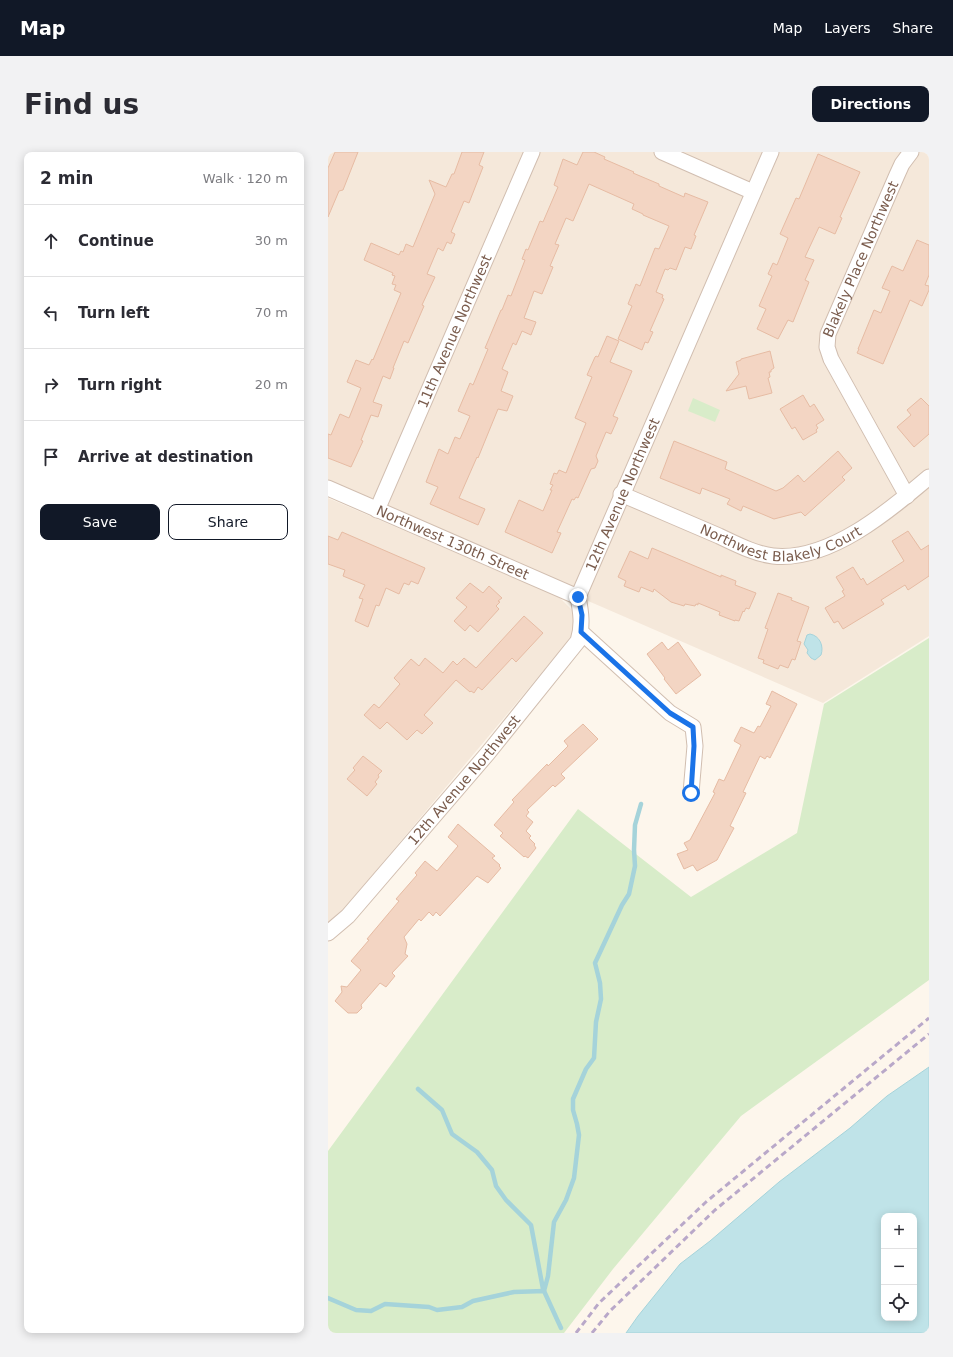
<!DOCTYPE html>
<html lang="en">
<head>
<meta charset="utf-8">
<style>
  body { margin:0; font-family:"DejaVu Sans",sans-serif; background:#f2f2f3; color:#2b2b33 }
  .controls { position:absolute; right:12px; bottom:12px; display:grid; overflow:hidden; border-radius:8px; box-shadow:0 2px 10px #0003 }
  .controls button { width:36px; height:36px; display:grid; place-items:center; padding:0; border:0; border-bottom:1px solid #e1e1e2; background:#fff; color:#2b2b33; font:20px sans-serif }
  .stop { position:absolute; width:12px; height:12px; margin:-9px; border:3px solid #1a73e8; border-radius:50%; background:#fff }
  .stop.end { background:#1a73e8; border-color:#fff; box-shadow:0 1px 4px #0008 }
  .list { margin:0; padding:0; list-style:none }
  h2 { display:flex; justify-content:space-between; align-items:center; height:52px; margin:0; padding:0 16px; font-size:17px }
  h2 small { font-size:13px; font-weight:400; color:#7c7c81 }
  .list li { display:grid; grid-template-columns:26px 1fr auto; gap:12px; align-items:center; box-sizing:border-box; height:72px; padding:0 16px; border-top:1px solid #e1e1e2 }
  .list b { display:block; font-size:15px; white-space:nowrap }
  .list em { font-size:13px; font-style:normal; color:#7c7c81 }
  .actions { display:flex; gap:8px; padding:12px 16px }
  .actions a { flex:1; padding:9px 0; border:1px solid #111827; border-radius:8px; text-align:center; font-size:14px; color:#111827 }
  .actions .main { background:#111827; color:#fff }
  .icon { flex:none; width:22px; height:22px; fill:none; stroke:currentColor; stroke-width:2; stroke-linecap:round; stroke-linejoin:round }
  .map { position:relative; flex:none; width:601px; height:1181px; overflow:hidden; border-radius:8px }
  header { display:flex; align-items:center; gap:24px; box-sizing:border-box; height:56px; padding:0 20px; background:#111827; color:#fff }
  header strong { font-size:19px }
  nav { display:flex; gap:22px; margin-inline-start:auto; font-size:14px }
  .intro { display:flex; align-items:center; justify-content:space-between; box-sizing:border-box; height:96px; padding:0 24px }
  h1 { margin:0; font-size:28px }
  .button { padding:10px 18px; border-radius:8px; background:#111827; color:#fff; font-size:14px; font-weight:700 }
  main { display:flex; gap:24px; padding:0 24px }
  aside { flex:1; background:#fff; border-radius:8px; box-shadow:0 2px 10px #0003 }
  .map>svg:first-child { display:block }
</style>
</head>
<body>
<header>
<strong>Map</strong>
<nav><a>Map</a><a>Layers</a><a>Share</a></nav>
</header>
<div class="intro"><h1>Find us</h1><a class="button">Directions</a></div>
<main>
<aside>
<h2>2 min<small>Walk · 120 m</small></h2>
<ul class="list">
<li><svg class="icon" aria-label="ahead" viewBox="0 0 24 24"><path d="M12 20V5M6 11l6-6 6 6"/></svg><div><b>Continue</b></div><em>30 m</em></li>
<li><svg class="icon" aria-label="left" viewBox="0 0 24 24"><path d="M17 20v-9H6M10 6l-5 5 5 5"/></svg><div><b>Turn left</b></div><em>70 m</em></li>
<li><svg class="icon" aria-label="right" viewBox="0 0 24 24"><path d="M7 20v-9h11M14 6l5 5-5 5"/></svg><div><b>Turn right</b></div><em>20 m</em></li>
<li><svg class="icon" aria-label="arrive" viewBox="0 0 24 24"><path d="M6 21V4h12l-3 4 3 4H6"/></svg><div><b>Arrive at destination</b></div></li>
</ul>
<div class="actions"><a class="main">Save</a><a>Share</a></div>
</aside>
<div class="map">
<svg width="601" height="1181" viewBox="0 0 601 1181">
  <rect width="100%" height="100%" fill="#fdf6ec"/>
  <g fill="#f5e8da">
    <polygon points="0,0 434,0 250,444 0,336"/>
    <polygon points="440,0 601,0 601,484 495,551 251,445"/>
    <polygon points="0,346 231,445 244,458 246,466 246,475 243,484 237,493 15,758 0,771"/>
  </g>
  <g fill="#d8ecc9">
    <polygon points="365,246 392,258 387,270 360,259"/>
    <polygon points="601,486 601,828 413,964 285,1117 236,1181 0,1181 0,999 250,657 363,745 469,681 496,552"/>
  </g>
  <g fill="#bfe3e8" stroke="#a5d3da" fill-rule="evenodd">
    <path d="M482,482C492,484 496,494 493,503L487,508L483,506L479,501L480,498L476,492L479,483Z"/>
    <path d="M601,915V1181H298L310,1164L352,1112L382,1089L451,1030L522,976L559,944ZM556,1064H586V1166H556Z"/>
  </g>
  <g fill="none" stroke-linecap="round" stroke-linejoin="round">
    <g stroke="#a5d3da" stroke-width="4.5">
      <polyline points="90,937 114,958 124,982 149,1000 164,1018 168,1034 178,1048 203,1073 215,1137"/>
      <polyline points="216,1139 220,1124 226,1070 238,1048 246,1026 251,983 249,972 245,958 245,947 258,917 266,906 268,870 273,847 272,831 267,811 294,753 301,742 307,714 306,698 307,673 313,652"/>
      <polyline points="0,1146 28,1158 43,1159 57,1152 101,1155 109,1158 134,1155 145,1149 186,1140 216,1139 233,1176"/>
    </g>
  </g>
  <g fill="#f3d5c3" stroke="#e6bba3">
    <polygon points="7,0 30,0 15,38 11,39 0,65 0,16"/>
    <polygon points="134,0 156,0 151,13 155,15 141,51 136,49 123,80 127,82 123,92 119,90 115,99 110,96 99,122 107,125 94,153 96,154 80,191 76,189 65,216 66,216 62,227 55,224 45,250 54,253 50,265 43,263 33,288 35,289 23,315 0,306 0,282 3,283 12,262 21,266 33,236 19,230 28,208 41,213 44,207 45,208 73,141 66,138 68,133 64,132 67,124 64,123 65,121 36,108 43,91 71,103 73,99 75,100 78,92 85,95 107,42 101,28 118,35 124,22 126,22"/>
    <polygon points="255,0 266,0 277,5 276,7 306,20 305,21 331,32 331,34 356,45 357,41 380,50 366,83 368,84 363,97 357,95 348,118 342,116 340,118 337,117 328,140 335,143 334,146 336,147 322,179 325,180 320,191 317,190 314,198 290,187 304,154 300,152 308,132 312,134 327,96 331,97 341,74 315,63 315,62 304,57 306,52 261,32 245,69 238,66 227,92 231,93 222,114 225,115 214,142 206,139 196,166 208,170 203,183 194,179 188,193 185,191 174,217 180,220 173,239 185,244 179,259 170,257 150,306 149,305 131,346 157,357 150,373 102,352 110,335 98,330 111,297 120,302 127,285 132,287 142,264 130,259 142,231 145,233 160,197 157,196 173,158 174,158 180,143 183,144 197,108 194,107 198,97 200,98 212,69 215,70 230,35 226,33 235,7 249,13"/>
    <polygon points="490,2 532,20 512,65 514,66 507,82 491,75 477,105 486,108 477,128 481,130 465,170 460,168 450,187 429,177 438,157 431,154 444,124 440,122 445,111 449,113 460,86 452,82 468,46 471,47"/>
    <polygon points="589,88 601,93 601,123 597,133 601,134 601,138 594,154 582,148 555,212 529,201 531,197 530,197 546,158 553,161 562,139 554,136 564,114 575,119"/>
    <polygon points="279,184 291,189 282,210 304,219 285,264 290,266 283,282 278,280 268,304 270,309 267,316 263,317 250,346 248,345 246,348 244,347 229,380 233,381 224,401 177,380 191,348 215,359 224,338 222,338 225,333 222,332 226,321 229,322 231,318 238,321 258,271 247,266 264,225 259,223 267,205 268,204 270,205"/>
    <polygon points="442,199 446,216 443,218 443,220 441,220 442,225 440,226 444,241 421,247 418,234 398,239 411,222 408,210 413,208 413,207"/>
    <polygon points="475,243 482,255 486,252 496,268 488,273 490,276 488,278 489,280 475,288 467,275 464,277 452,257"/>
    <polygon points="593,246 601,254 601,282 586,295 569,275 583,263 579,258"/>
    <polygon points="346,289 399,310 397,317 448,339 455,336 470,323 476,330 510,299 524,316 514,325 517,328 477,364 473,360 446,367 415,354 413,359 399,352 402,347 374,336 372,342 332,326"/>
    <polygon points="580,379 593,398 601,393 601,424 580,438 577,433 553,448 556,452 515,477 510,469 506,471 497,456 517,444 514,439 516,438 508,425 525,415 533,428 535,426 539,433 576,409 564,389"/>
    <polygon points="14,380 97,416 90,432 83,429 81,433 76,431 71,442 58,436 51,454 48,453 40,475 27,469 35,447 31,446 37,433 15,424 17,418 0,412 0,384 10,388"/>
    <polygon points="324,396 393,425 393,423 408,429 407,433 428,441 421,457 418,456 416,460 415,459 411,469 407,468 407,469 391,463 392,460 370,451 370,453 368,452 367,454 357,452 356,454 343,450 326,437 325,440 313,435 311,440 296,434 298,429 290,425 302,399 320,407"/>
    <polygon points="142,431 155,441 161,434 174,446 170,449 172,450 168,454 171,457 150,480 142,473 137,479 126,469 139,455 128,446"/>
    <polygon points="450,441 464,446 463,448 481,455 469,489 473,490 467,508 464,507 460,516 452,513 450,517 435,511 436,508 430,506 440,477 437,476"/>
    <polygon points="196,464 215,481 188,510 184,506 154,538 150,535 146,541 143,539 142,540 128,528 96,563 105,571 94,582 89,578 79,588 59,570 52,577 36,563 46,552 51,556 72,532 66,526 83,507 91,514 97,506 115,521 125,509 129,513 136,506 148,516"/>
    <polygon points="334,490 340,498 350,490 373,523 348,542 336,527 337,526 319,502"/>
    <polygon points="444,539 469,552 442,606 439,604 437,607 432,604 415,640 418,641 402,674 406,676 389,708 369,719 365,713 356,717 349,702 360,698 356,691 362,688 387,641 385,640 391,627 396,629 413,593 406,589 413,575 426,581 430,574 432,575 443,554 438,552"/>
    <polygon points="255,572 270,587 233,622 237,626 227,635 225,633 199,658 201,660 198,664 205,670 198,679 203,684 201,686 207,692 206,693 208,696 200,706 197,704 196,705 172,684 175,681 166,673 186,650 184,648 219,612 220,614 240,594 236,589"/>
    <polygon points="35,604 54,619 50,623 51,625 47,630 49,632 39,644 19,627 27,618 25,616"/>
    <polygon points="130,672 167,704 164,706 172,713 171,714 173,716 160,731 149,724 112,764 108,760 105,764 101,760 93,769 91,767 76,785 79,792 77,802 80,804 64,821 67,824 58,835 52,831 33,853 34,856 29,861 20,861 7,849 14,840 13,834 19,835 33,818 23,809 41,788 39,787 71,749 68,747 89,723 87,721 97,709 109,719 130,694 120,685"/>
  </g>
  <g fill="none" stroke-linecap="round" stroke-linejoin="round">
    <defs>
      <g id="minor">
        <polyline points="334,0 425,40"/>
        <path id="s1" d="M0,336L250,445"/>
        <path id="s2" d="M293,342C326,356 358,370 391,384C408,392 427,402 445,404C501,410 561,359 601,325"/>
        <path id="s3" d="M579,344L503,207L499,195L500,182L569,23L574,12L583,0"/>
        <path id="s4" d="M49,358L204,0"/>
        <polyline points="253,480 342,561 365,575 367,594 363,641"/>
        <path id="s5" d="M0,781L20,764L160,601L250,489C255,474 253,460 250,445L443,0"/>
      </g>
    </defs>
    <use href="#minor" stroke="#d1beb0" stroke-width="17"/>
    <use href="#minor" stroke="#fff" stroke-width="15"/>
    <g stroke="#b9a8c9" stroke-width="3" stroke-dasharray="6 4" stroke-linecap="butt">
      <polyline points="248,1181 271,1151 378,1050 601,866"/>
      <polyline points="264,1181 282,1159 387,1058 601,882"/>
    </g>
  </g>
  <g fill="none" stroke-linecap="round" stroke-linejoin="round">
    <polyline stroke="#1a73e8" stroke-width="5" points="250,445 254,463 253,480 342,561 365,575 366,594 363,641"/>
  </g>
  <g text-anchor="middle" stroke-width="3" stroke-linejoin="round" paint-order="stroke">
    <g font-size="14" fill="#7a5c4d" stroke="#fffaf3">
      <text dy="5" stroke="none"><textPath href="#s3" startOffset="264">Blakely Place Northwest</textPath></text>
      <text dy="5" stroke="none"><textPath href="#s4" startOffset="195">11th Avenue Northwest</textPath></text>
      <text dy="5" stroke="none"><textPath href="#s5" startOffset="541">12th Avenue Northwest</textPath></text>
      <text dy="5" stroke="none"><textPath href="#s2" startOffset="172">Northwest Blakely Court</textPath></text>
      <text dy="5" stroke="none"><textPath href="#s1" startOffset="136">Northwest 130th Street</textPath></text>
      <text dy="5" stroke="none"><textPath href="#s5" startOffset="205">12th Avenue Northwest</textPath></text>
    </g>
  </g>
</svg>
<div class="controls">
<button>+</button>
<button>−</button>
<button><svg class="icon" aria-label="locate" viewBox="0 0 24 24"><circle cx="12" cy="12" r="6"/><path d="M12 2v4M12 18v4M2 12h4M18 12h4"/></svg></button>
</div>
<div class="stop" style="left:363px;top:641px"></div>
<div class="stop end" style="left:250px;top:445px"></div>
</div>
</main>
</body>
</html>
